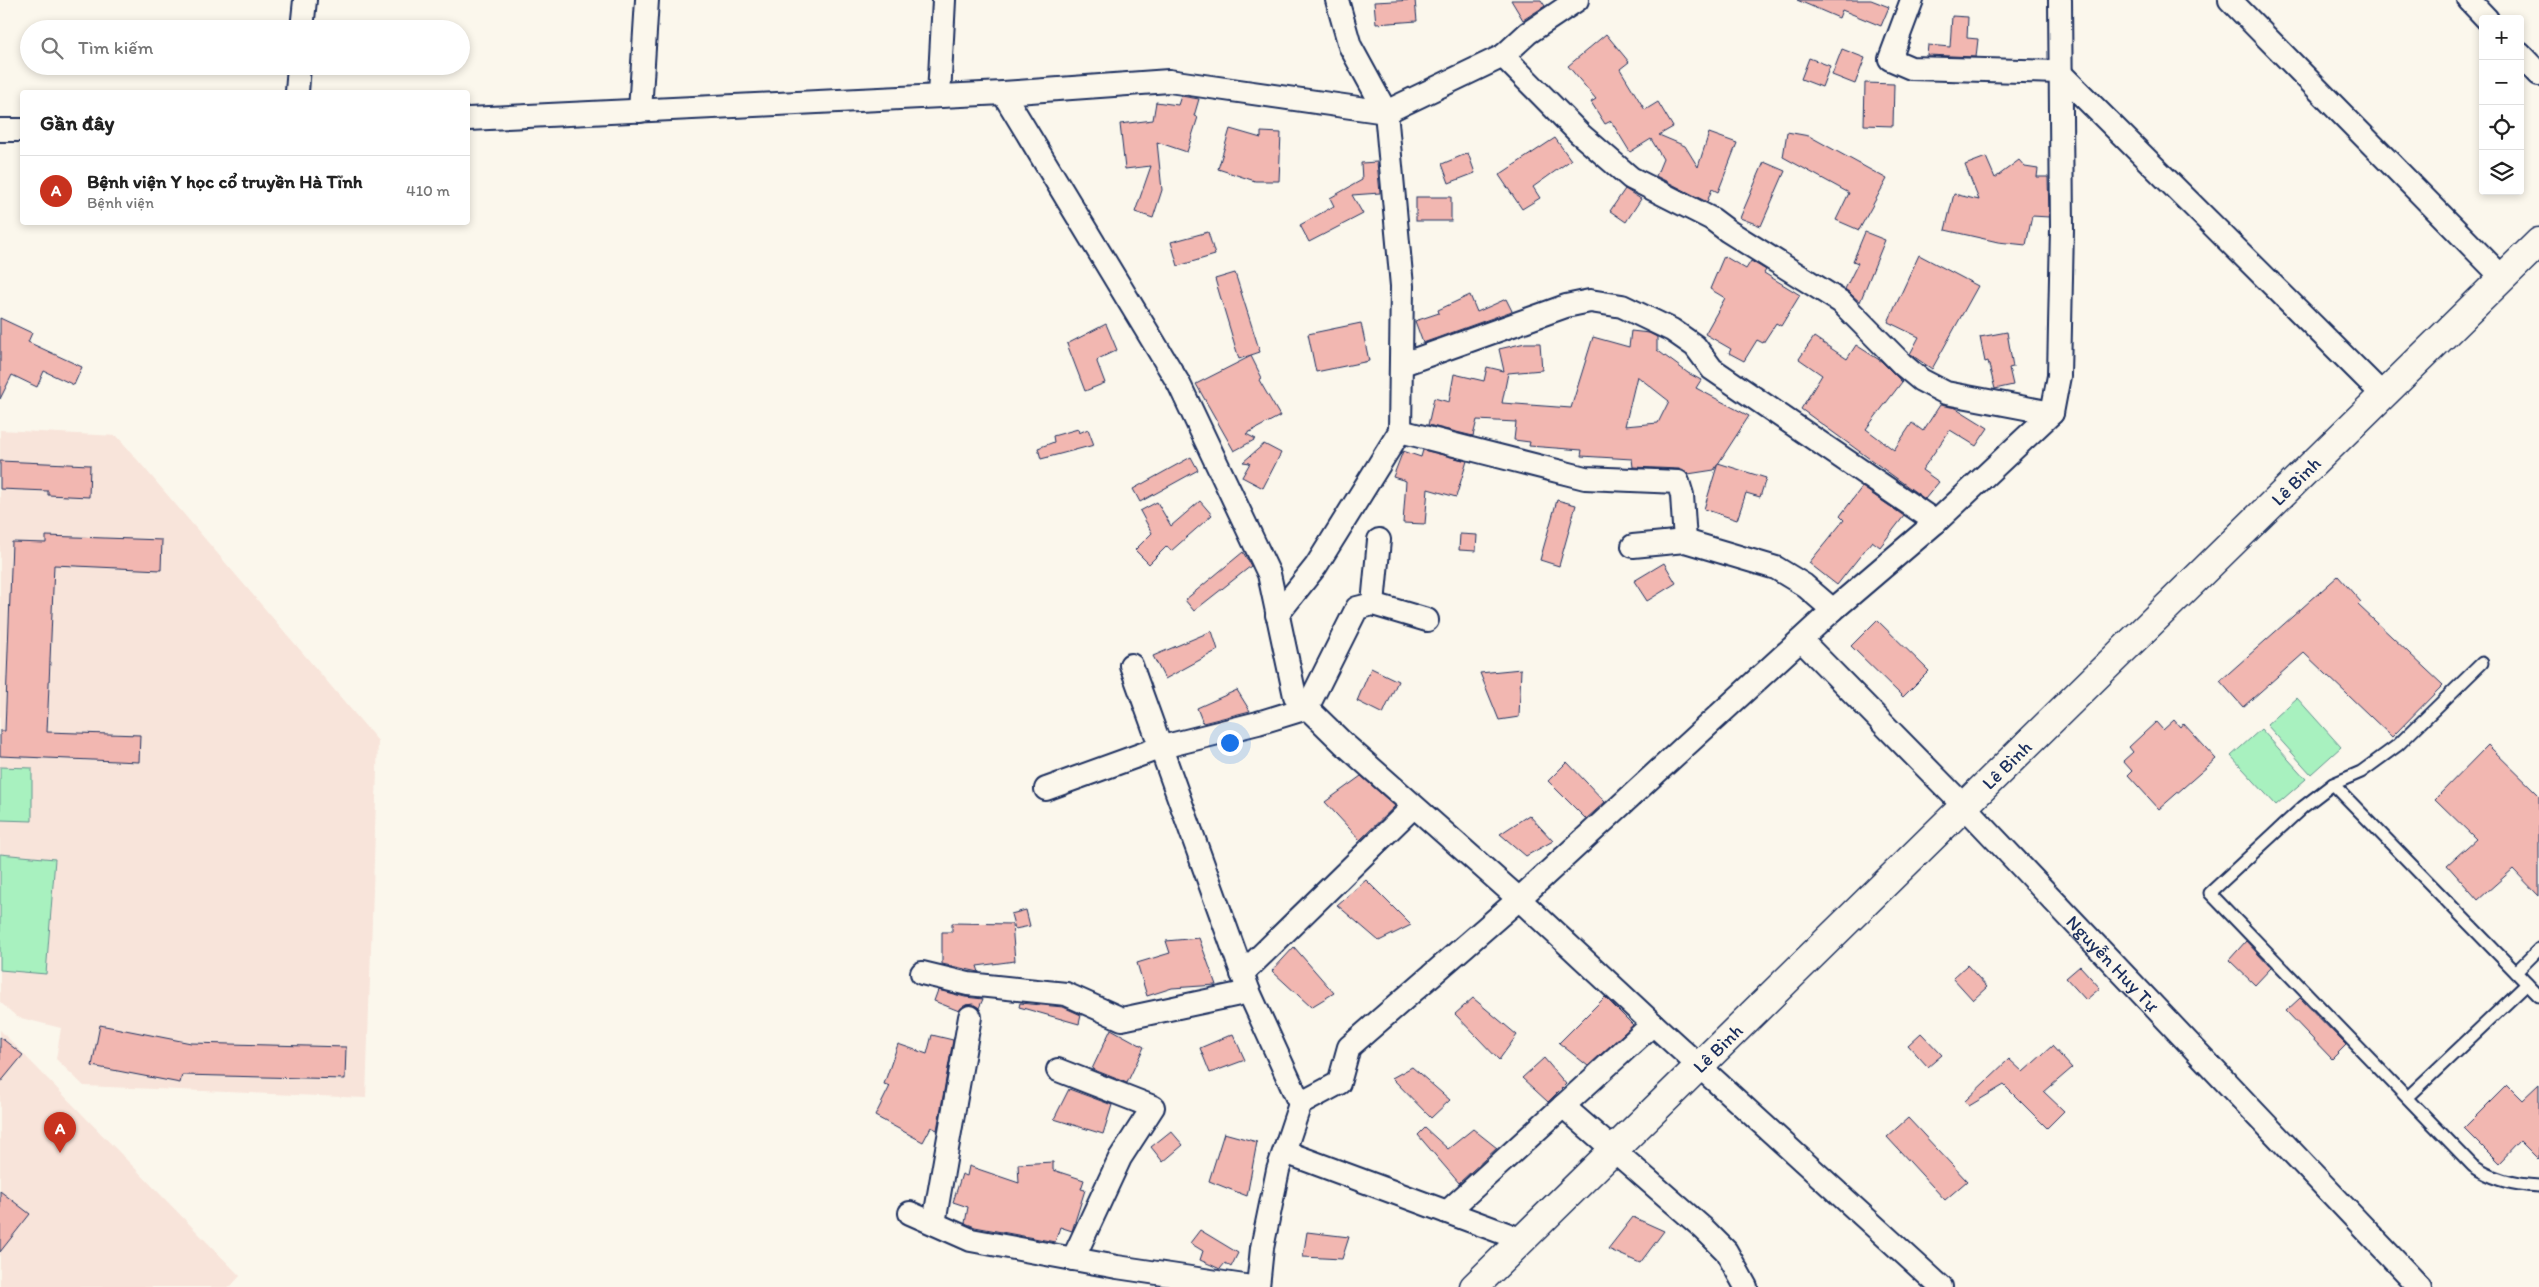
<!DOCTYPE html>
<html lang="vi">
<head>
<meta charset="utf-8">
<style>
  body { margin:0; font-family:Itim,sans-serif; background:#f6f6f6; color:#222 }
  .controls { position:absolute; right:15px; top:15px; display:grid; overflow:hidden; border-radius:5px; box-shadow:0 2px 8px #0003 }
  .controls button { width:45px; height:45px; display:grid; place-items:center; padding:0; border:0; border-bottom:1px solid #e0e0e0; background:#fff; color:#222; font:25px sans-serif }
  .you { position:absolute; left:1229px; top:742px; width:18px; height:18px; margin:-12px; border:4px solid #fff; border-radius:50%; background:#1a73e8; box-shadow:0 0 0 8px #1a73e833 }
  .badge { display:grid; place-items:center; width:32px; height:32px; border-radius:50%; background:#c8321e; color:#fff; font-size:16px; font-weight:700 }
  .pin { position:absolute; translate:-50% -41px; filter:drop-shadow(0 1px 2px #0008) }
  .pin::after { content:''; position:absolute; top:26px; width:18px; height:15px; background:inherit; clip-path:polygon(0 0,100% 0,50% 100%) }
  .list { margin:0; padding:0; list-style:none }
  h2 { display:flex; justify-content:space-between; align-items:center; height:65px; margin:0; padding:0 20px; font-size:21px }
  h2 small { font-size:16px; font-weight:400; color:#767676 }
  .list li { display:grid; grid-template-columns:32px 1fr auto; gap:15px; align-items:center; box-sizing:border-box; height:70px; padding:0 20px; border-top:1px solid #e0e0e0 }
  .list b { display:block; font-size:19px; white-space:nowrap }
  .list p { margin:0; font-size:16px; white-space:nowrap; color:#767676 }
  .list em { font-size:16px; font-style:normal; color:#767676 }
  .icon { flex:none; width:28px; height:28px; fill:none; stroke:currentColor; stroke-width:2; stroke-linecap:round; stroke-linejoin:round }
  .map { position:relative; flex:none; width:2539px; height:1287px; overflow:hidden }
  .search { position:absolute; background:#fff; box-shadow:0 2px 8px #0003; left:20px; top:20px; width:450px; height:55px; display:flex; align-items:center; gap:12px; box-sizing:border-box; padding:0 18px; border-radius:28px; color:#767676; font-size:19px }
  .panel { position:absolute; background:#fff; box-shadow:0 2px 8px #0003; left:20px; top:90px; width:450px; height:135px; border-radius:5px }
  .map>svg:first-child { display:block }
</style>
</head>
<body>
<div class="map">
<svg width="2539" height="1287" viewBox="0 0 2539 1287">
  <rect width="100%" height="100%" fill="#fbf7ec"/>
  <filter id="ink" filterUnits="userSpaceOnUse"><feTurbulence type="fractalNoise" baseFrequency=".02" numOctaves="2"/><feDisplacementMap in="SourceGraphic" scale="10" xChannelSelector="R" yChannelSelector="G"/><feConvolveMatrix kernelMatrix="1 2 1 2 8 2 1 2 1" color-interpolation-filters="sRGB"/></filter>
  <g filter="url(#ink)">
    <g fill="#f8e4da">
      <polygon points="0,430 117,436 378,741 366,1098 84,1086 56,1059 61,1028 17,1017 0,1002"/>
      <polygon points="0,1030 240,1276 230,1287 0,1287"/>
    </g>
    <g fill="#a8f1bf" stroke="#62908e">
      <polygon points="2297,698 2341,747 2311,774 2267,725"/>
      <polygon points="2261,729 2306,779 2276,805 2231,756"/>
      <polygon points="0,767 32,768 32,821 0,820"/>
      <polygon points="0,854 55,859 46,974 0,970"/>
    </g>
    <g fill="#f2b7b1" stroke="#1b2f5e" fill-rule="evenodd">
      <polygon points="1415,0 1417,21 1376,24 1374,2"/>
      <polygon points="1511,0 1541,0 1545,6 1523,20"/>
      <polygon points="1797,0 1871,0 1889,7 1881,26 1842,10 1839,18"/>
      <polygon points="1952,16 1968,17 1967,38 1978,39 1976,57 1927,55 1928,45 1950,47"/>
      <polygon points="1606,34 1629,62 1620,69 1645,110 1658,102 1673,127 1659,135 1685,146 1698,167 1709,133 1737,143 1718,192 1712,189 1707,202 1656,176 1663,159 1651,139 1630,152 1611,121 1605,124 1591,102 1596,99 1568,66"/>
      <polygon points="1842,49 1865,58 1855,84 1832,75"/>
      <polygon points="1809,58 1830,66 1822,87 1801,79"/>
      <polygon points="1865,83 1894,84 1893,126 1864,125"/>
      <polygon points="1181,96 1199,99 1194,116 1198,117 1187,152 1157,142 1162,190 1153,218 1135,212 1151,166 1125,169 1120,124 1153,120 1156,102 1178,105"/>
      <polygon points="1230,129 1261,138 1261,132 1281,133 1279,181 1255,181 1218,169"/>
      <polygon points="1787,132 1809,136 1887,179 1859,230 1836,220 1849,193 1783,157"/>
      <polygon points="1555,138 1571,160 1533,187 1540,198 1522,209 1499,175"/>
      <polygon points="1468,153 1475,173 1449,183 1442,164"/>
      <polygon points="1986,157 1995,178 2019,160 2025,167 2038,169 2037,177 2048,177 2049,217 2032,216 2026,245 1998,242 1945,230 1954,194 1979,200 1965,165"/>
      <polygon points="1377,162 1380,193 1352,195 1363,214 1309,242 1300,225 1334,206 1330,198 1362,180 1361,163"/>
      <polygon points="1764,162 1785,171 1761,226 1740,218"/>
      <polygon points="1625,189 1641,199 1626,222 1610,211"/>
      <rect x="1416" y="197" width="35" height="24"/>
      <polygon points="1208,232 1215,255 1178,266 1171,242"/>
      <polygon points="1865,232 1885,240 1860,302 1845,289 1858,263 1853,261"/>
      <polygon points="1919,255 1978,286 1932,369 1910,354 1919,337 1888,322"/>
      <polygon points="1724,256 1746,269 1751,261 1766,270 1764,273 1800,295 1781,326 1776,323 1763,343 1757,340 1744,361 1729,353 1731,349 1705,334 1725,298 1710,289"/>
      <polygon points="1235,273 1260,352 1239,359 1215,279"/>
      <polygon points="1470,295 1477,312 1506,299 1512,311 1423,343 1415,321 1439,313 1438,310"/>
      <polygon points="0,318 32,333 28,342 82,367 74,385 44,371 37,387 12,375 0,399"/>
      <polygon points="1361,323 1369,361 1316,372 1308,334"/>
      <polygon points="1106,324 1117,350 1098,359 1097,362 1105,383 1085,391 1067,344"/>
      <path d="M1631,331L1649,333L1657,337V350L1688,373L1701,380L1696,388L1749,416L1714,470L1688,474L1679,469L1633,467L1632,459L1581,456L1582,450L1529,446L1530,442L1514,440L1516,422L1477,420L1473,436L1428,425L1434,398L1449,402L1454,374L1484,381L1487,367L1504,371L1499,349L1525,343H1540L1542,370L1508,373L1502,403L1571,408L1593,337L1629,347ZM1637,376L1669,401L1658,423L1625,426Z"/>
      <polygon points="2007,332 2013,367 2009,368 2013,385 1995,389 1988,361 1985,362 1980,337"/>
      <polygon points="1814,337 1847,359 1856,345 1881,361 1902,382 1866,429 1894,450 1912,423 1923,431 1940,405 1956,408 1988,428 1976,446 1950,430 1922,470 1939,482 1925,499 1801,409 1822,375 1799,359"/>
      <polygon points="1251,356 1262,378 1259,380 1280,416 1246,434 1256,439 1234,451 1196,384"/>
      <polygon points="1078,429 1079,433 1088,429 1094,445 1041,459 1038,448 1054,442 1053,436"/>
      <polygon points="1264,444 1281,453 1263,488 1242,477 1250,463 1243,462"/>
      <polygon points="1423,450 1467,461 1456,497 1428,489 1425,524 1403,523 1406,481 1393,477 1403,451 1421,457"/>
      <polygon points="1191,457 1198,470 1140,502 1133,489"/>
      <polygon points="0,461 90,465 89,497 48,495 48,491 0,489"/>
      <polygon points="1718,463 1766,478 1760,497 1746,493 1737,520 1704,509"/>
      <polygon points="1862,487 1904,516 1880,547 1872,541 1837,585 1809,563 1844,520 1840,516"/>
      <polygon points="1557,500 1576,505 1559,566 1540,560"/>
      <polygon points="1200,501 1212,515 1171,551 1167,546 1149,564 1135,550 1152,533 1140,511 1157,502 1171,526"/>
      <polygon points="1460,534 1477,535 1476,551 1459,550"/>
      <polygon points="46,536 162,540 161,570 54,565 47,732 140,735 139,762 0,756 0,731 5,731 12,542 46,543"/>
      <polygon points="1243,552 1251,566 1194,611 1185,600"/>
      <polygon points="1664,563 1676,583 1647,601 1634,581"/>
      <polygon points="2338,576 2361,602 2358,605 2443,685 2392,737 2304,653 2243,707 2220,681"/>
      <polygon points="1877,620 1929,671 1903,697 1851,646"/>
      <polygon points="1212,631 1218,650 1165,679 1153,656"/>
      <polygon points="1371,668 1398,681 1383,714 1357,701"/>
      <polygon points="1521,669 1519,717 1499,720 1480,673"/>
      <polygon points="1237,690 1250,711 1203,723 1197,708"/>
      <polygon points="2174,720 2180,727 2183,723 2216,759 2159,809 2128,775 2132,771 2123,761 2133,752 2129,747 2156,722 2163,730"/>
      <polygon points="2488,745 2539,795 2539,896 2513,869 2478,900 2447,865 2476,839 2435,799"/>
      <polygon points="1567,762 1605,802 1586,819 1548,781"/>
      <polygon points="1361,776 1395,806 1360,840 1325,802"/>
      <polygon points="1529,815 1553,841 1526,856 1500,834"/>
      <polygon points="1366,880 1411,925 1379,941 1337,905"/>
      <polygon points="1026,910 1030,926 1015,929 1011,914"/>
      <polygon points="952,923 1012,924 1015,961 977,966 979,972 942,964 942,932 952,932"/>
      <polygon points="1199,938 1216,985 1172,988 1147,996 1137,963 1170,953 1166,941"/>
      <polygon points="2246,941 2271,968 2255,985 2229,960"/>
      <polygon points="1294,947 1334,993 1311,1007 1272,971"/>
      <polygon points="1967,965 1987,987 1973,1000 1953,978"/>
      <polygon points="2080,966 2100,988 2086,1000 2066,978"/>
      <polygon points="938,990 965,997 983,999 979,1008 973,1004 966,1005 959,1011 934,1001"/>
      <polygon points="1605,997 1633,1025 1588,1066 1559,1043"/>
      <polygon points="1473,998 1517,1035 1499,1060 1455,1014"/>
      <polygon points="2300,998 2346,1045 2332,1059 2286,1011"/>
      <polygon points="1020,1003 1063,1007 1081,1015 1079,1024 1019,1007"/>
      <polygon points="100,1025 191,1043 346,1047 345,1079 182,1075 180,1083 92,1066"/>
      <polygon points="1111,1029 1144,1047 1127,1083 1092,1069"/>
      <polygon points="1921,1033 1942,1055 1928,1067 1908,1045"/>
      <polygon points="1233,1034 1245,1060 1210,1073 1200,1048"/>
      <polygon points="932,1035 953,1040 937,1130 931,1127 923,1142 875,1116 890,1086 884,1084 898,1044 927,1054"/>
      <polygon points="0,1037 23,1055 0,1083"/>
      <polygon points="2052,1046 2072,1068 2044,1092 2064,1111 2047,1128 2004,1085 1969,1106 1965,1101 2009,1059 2023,1072"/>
      <polygon points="1544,1058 1566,1084 1548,1102 1522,1078"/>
      <polygon points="1412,1067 1450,1100 1431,1118 1392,1078"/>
      <polygon points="2539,1084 2539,1160 2520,1141 2499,1163 2464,1128 2507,1085 2522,1100"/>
      <polygon points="1069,1089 1112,1105 1103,1134 1054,1119"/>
      <polygon points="1908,1118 1967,1181 1945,1200 1887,1137"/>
      <polygon points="1425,1128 1448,1149 1473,1129 1497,1148 1459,1183 1418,1135"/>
      <polygon points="1171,1131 1183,1145 1163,1162 1151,1147"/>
      <polygon points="1224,1133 1257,1142 1247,1196 1209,1181"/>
      <polygon points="1053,1162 1053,1170 1084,1180 1081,1189 1085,1190 1072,1231 1060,1227 1055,1242 975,1227 965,1223 968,1207 953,1202 962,1174 967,1176 969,1166 1019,1183 1018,1164"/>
      <polygon points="0,1191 30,1214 0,1252"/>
      <polygon points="1633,1217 1664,1231 1640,1263 1608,1249"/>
      <polygon points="1200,1230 1238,1253 1231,1267 1225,1263 1220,1269 1200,1260 1203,1251 1190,1243"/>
      <polygon points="1307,1232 1349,1237 1342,1259 1303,1257"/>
    </g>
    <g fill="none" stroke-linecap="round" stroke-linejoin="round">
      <defs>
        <g id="service">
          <path d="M2482,663L2398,745L2361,772L2333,784L2303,807L2210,893L2473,1166C2493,1180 2515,1185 2539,1186"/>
          <polyline points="2333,784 2539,996"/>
          <polyline points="2516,972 2539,949"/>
          <polyline points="2408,1097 2527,984"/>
        </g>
        <g id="minor">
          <polyline points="1912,0 1890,59 1911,68 2059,72 2384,396"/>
          <polyline points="2230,0 2503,278"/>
          <polyline points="2469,0 2487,19"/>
          <polyline points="302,29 305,0"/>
          <polyline points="2520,54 2539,74"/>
          <polyline points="1503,56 1528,33 1577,0"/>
          <polyline points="297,92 299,66"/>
          <polyline points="1003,93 1179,384 1269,574 1295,696 1343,743 1519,899 1653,1024 1941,1287"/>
          <polyline points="939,96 944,0"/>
          <polyline points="640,111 647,0"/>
          <polyline points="468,119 1003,93 1169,81 1386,112 1503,56 1580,134 1631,178 1712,219 1728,231 1841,302 1903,365 1921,380 1946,393 2052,413"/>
          <polyline points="0,130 22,130"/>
          <polyline points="1403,364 1566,306 1590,301 1622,306 1672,330 1695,346 1712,369 1936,522"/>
          <polyline points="1400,431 1585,478 1678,482 1682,495 1685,541"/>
          <polyline points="1633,546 1685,541 1776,568 1804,585 1833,610"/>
          <polyline points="1373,604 1379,540"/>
          <polyline points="1277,615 1316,566 1400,431 1402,286 1386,112 1350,46 1337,0"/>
          <path id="s1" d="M1802,641L1964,806L2420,1287"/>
          <polyline points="1131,665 1249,992 1300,1104"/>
          <polyline points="1046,789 1162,747 1258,723 1307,708 1357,608 1373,604 1427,620"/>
          <polyline points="922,973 968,984 1066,994 1122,1019 1249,992"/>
          <polyline points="1242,974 1413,807"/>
          <polyline points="1058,1070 1153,1107 1120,1158 1073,1259"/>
          <polyline points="1563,1106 1704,1229 1726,1251 1746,1287"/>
          <polyline points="1285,1152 1520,1239"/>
          <polyline points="1447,1212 1653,1024"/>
          <polyline points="910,1213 971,1240 1117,1267 1251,1287"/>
          <polyline points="934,1223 970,1017"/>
          <polyline points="1258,1287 1262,1248 1278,1170 1300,1104 1339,1083 1349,1047 1519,899 1833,610 1936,522 2052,413 2059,376 2062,228 2060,0"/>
        </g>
        <g id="tertiary">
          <path id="s2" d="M1474,1287L2539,242"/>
        </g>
      </defs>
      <use href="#service" stroke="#1b2f5e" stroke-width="15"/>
      <use href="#minor" stroke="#1b2f5e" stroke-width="26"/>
      <use href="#tertiary" stroke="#1b2f5e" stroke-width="31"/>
      <use href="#service" stroke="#fbf7ec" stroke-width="11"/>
      <use href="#minor" stroke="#fbf7ec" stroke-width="22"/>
      <use href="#tertiary" stroke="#fbf7ec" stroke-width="28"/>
    </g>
  </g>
  <g text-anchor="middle" stroke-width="4" stroke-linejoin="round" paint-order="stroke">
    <g font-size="19" fill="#1b2f5e" stroke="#fbf7ec">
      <text dy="7" stroke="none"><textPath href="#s2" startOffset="1151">Lê Bình</textPath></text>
      <text dy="7" stroke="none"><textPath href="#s2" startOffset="746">Lê Bình</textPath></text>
      <text dy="7" stroke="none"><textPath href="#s1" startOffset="448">Nguyễn Huy Tự</textPath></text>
      <text dy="7" stroke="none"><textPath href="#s2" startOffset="341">Lê Bình</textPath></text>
    </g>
  </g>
</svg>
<div class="controls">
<button>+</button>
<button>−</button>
<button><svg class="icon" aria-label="locate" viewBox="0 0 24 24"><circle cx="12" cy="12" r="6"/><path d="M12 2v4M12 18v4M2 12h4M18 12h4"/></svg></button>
<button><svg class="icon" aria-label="layers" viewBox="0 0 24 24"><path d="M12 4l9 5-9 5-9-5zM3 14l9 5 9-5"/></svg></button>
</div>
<div class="you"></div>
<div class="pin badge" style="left:60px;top:1153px">A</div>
<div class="search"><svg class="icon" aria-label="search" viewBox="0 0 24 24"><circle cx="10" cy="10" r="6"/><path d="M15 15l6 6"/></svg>Tìm kiếm</div>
<section class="panel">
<h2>Gần đây<small></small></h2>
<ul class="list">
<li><span class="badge">A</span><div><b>Bệnh viện Y học cổ truyền Hà Tĩnh</b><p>Bệnh viện</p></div><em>410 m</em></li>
</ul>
</section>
</div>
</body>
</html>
